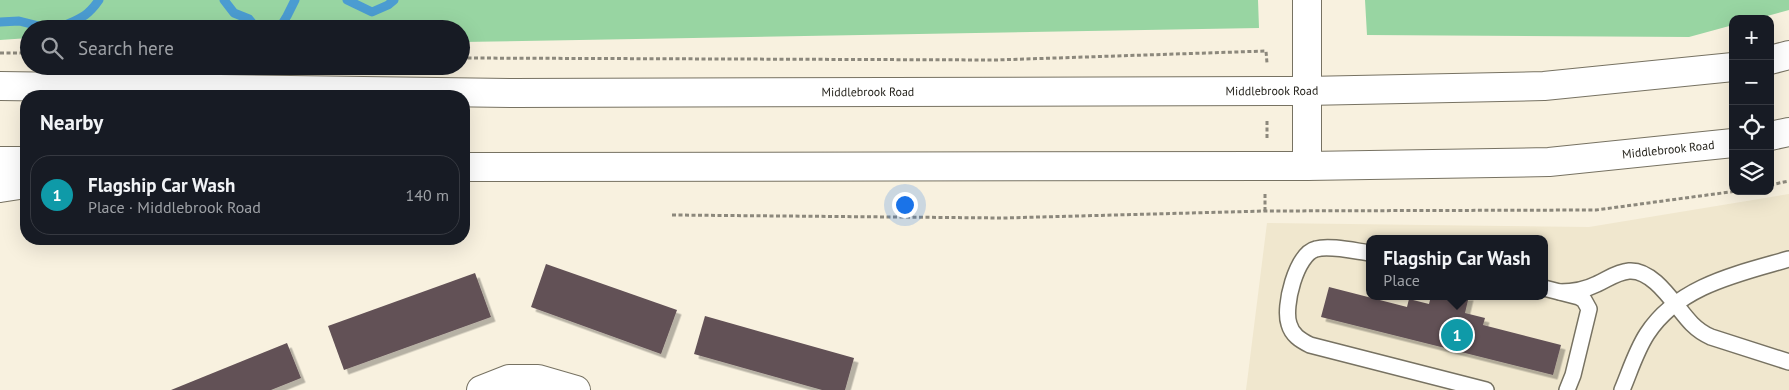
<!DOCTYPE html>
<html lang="en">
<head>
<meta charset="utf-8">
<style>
  body { margin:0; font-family:"PT Sans",sans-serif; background:#242831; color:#f1f3f6 }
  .controls { position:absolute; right:15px; top:15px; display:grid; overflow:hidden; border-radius:10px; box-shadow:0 5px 20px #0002 }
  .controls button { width:45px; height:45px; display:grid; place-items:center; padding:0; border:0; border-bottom:1px solid #363941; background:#171b24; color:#f1f3f6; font:25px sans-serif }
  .you { position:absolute; left:904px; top:204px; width:18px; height:18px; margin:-12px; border:4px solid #fff; border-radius:50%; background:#1a73e8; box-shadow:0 0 0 8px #1a73e833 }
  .badge { display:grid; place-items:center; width:32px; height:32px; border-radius:50%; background:#c697c6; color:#fff; font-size:16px; font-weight:700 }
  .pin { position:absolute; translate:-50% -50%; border:2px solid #fff; box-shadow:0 1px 5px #0006 }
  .popup { position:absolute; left:1366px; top:235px; width:182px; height:65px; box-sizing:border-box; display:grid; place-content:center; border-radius:10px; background:#171b24; filter:drop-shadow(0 1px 4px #0005); font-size:16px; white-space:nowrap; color:#9ea1a6 }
  .popup b { font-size:19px; color:#f1f3f6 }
  .popup::after { content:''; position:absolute; left:50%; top:100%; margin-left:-10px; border:10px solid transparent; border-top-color:#171b24 }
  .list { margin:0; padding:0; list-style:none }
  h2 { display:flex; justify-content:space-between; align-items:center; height:65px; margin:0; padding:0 20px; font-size:21px }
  h2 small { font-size:16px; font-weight:400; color:#9ea1a6 }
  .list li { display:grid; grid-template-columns:32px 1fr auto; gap:15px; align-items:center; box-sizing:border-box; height:80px; margin:0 10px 10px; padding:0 10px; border:1px solid #363941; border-radius:20px }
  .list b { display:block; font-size:19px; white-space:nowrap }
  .list p { margin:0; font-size:16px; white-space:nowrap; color:#9ea1a6 }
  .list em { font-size:16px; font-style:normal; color:#9ea1a6 }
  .icon { flex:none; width:28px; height:28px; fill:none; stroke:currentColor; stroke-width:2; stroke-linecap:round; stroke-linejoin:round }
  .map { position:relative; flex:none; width:1789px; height:390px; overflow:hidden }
  .search { position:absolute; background:#171b24; box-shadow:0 5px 20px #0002; left:20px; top:20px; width:450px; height:55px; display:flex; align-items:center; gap:12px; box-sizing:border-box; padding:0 18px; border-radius:28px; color:#9ea1a6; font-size:19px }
  .panel { position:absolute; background:#171b24; box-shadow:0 5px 20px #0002; left:20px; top:90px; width:450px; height:155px; border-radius:20px }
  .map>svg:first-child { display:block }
</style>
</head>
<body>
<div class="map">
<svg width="1789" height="390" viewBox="0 0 1789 390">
  <defs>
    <filter id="shadow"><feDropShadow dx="4.5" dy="4.5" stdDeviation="0" flood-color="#0004"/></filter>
  </defs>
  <rect width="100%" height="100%" fill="#f8f1df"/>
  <path fill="#f0e7ce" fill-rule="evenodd" d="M1789,194V390H1246L1267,223L1589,227ZM1370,239H1544V296H1370Z"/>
  <g fill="#98d5a2">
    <polygon points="0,0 1258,0 1259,28 461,42 461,29 29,29 29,38 0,40"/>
    <polygon points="1365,0 1789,0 1789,10 1756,19 1733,19 1733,25 1689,37 1367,35"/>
  </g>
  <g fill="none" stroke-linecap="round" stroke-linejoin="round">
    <g stroke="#4b9cd1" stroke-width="9">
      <polyline points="224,0 234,13 249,19 257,29"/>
      <polyline points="347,0 372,12 388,5 394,0"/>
      <polyline points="0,22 19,21 51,29"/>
      <path d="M57,29C77,19 85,20 99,0"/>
      <polyline points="279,29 287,16 295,0"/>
    </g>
  </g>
  <g fill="#625156" filter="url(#shadow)">
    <polygon points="546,264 677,310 661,354 531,307"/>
    <polygon points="475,273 491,317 344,370 328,326"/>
    <polygon points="1329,287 1407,307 1409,299 1429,304 1431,296 1469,296 1465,313 1485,318 1483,325 1561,345 1553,375 1321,317"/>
    <polygon points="705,316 854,358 845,390 822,390 694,354"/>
    <polygon points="287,343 301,378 271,390 171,390"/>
  </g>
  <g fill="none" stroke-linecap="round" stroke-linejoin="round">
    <defs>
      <g id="service">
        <path d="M1370,253C1355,251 1329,245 1316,249C1296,254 1283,307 1289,324C1292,335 1300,340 1310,345L1486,390"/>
        <polyline points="1544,288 1579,297 1584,300 1589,309 1573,375 1567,390"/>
        <path d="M1560,292C1573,292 1585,290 1597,284C1608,279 1617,272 1629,271C1655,269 1676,308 1692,324C1698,330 1704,334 1711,337L1789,362"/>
        <path d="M1622,390C1630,371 1636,351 1647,334C1678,286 1737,274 1789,259"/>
      </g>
      <polyline id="minor" points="481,390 509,379 538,379 576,390"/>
      <polyline id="tertiary" points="1307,166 1307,0"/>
      <g id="primary">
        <polyline points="1770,60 1789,55"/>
        <path id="s1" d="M0,86L513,93L1306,91L1544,86L1733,67"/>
        <polyline points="1770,136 1789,132"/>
        <polyline points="0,161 26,161"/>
        <path id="s2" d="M464,167L1307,166L1549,162L1733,143"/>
      </g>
      <polyline id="motorway" points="0,188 26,184"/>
    </defs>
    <use href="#service" stroke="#777262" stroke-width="18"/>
    <use href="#minor" stroke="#777262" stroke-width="30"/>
    <use href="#tertiary" stroke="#777262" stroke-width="30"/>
    <use href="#primary" stroke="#777262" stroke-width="30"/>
    <use href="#motorway" stroke="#777262" stroke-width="30"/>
    <g stroke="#8c887c" stroke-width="3" stroke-dasharray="4 2.5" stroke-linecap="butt">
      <polyline points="0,53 29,53"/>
      <polyline points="461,58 995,60 1266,51 1267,63"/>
      <polyline points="1267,138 1267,119"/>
      <polyline points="1770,185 1789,181"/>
      <polyline points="1265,211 1265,194"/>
      <polyline points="672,215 1003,218 1265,211 1596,210 1737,191"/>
    </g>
    <use href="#service" stroke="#fff" stroke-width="15"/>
    <use href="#minor" stroke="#fff" stroke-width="28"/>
    <use href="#tertiary" stroke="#fff" stroke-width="28"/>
    <use href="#primary" stroke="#fff" stroke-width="28"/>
    <use href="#motorway" stroke="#fff" stroke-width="28"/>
  </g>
  <g text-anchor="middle" stroke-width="5" stroke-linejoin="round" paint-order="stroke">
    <g font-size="12" fill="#27251e" stroke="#f8f1df">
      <text dy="4" stroke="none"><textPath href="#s1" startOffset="1272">Middlebrook Road</textPath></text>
      <text dy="4" stroke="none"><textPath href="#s1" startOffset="868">Middlebrook Road</textPath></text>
      <text dy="4" stroke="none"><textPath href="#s2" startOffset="1205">Middlebrook Road</textPath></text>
    </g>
  </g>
</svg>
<div class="controls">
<button>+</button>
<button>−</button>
<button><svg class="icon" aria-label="locate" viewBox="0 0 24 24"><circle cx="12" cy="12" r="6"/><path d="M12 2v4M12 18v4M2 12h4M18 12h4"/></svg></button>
<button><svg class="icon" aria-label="layers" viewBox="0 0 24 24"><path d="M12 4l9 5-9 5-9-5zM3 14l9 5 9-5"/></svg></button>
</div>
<div class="you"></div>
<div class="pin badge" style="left:1457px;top:335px;background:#0f9aa8">1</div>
<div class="popup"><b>Flagship Car Wash</b>Place</div>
<div class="search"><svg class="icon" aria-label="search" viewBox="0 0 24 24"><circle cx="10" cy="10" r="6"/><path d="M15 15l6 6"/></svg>Search here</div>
<section class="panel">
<h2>Nearby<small></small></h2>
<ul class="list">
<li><span class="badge" style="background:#0f9aa8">1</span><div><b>Flagship Car Wash</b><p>Place · Middlebrook Road</p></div><em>140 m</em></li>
</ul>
</section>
</div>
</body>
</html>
